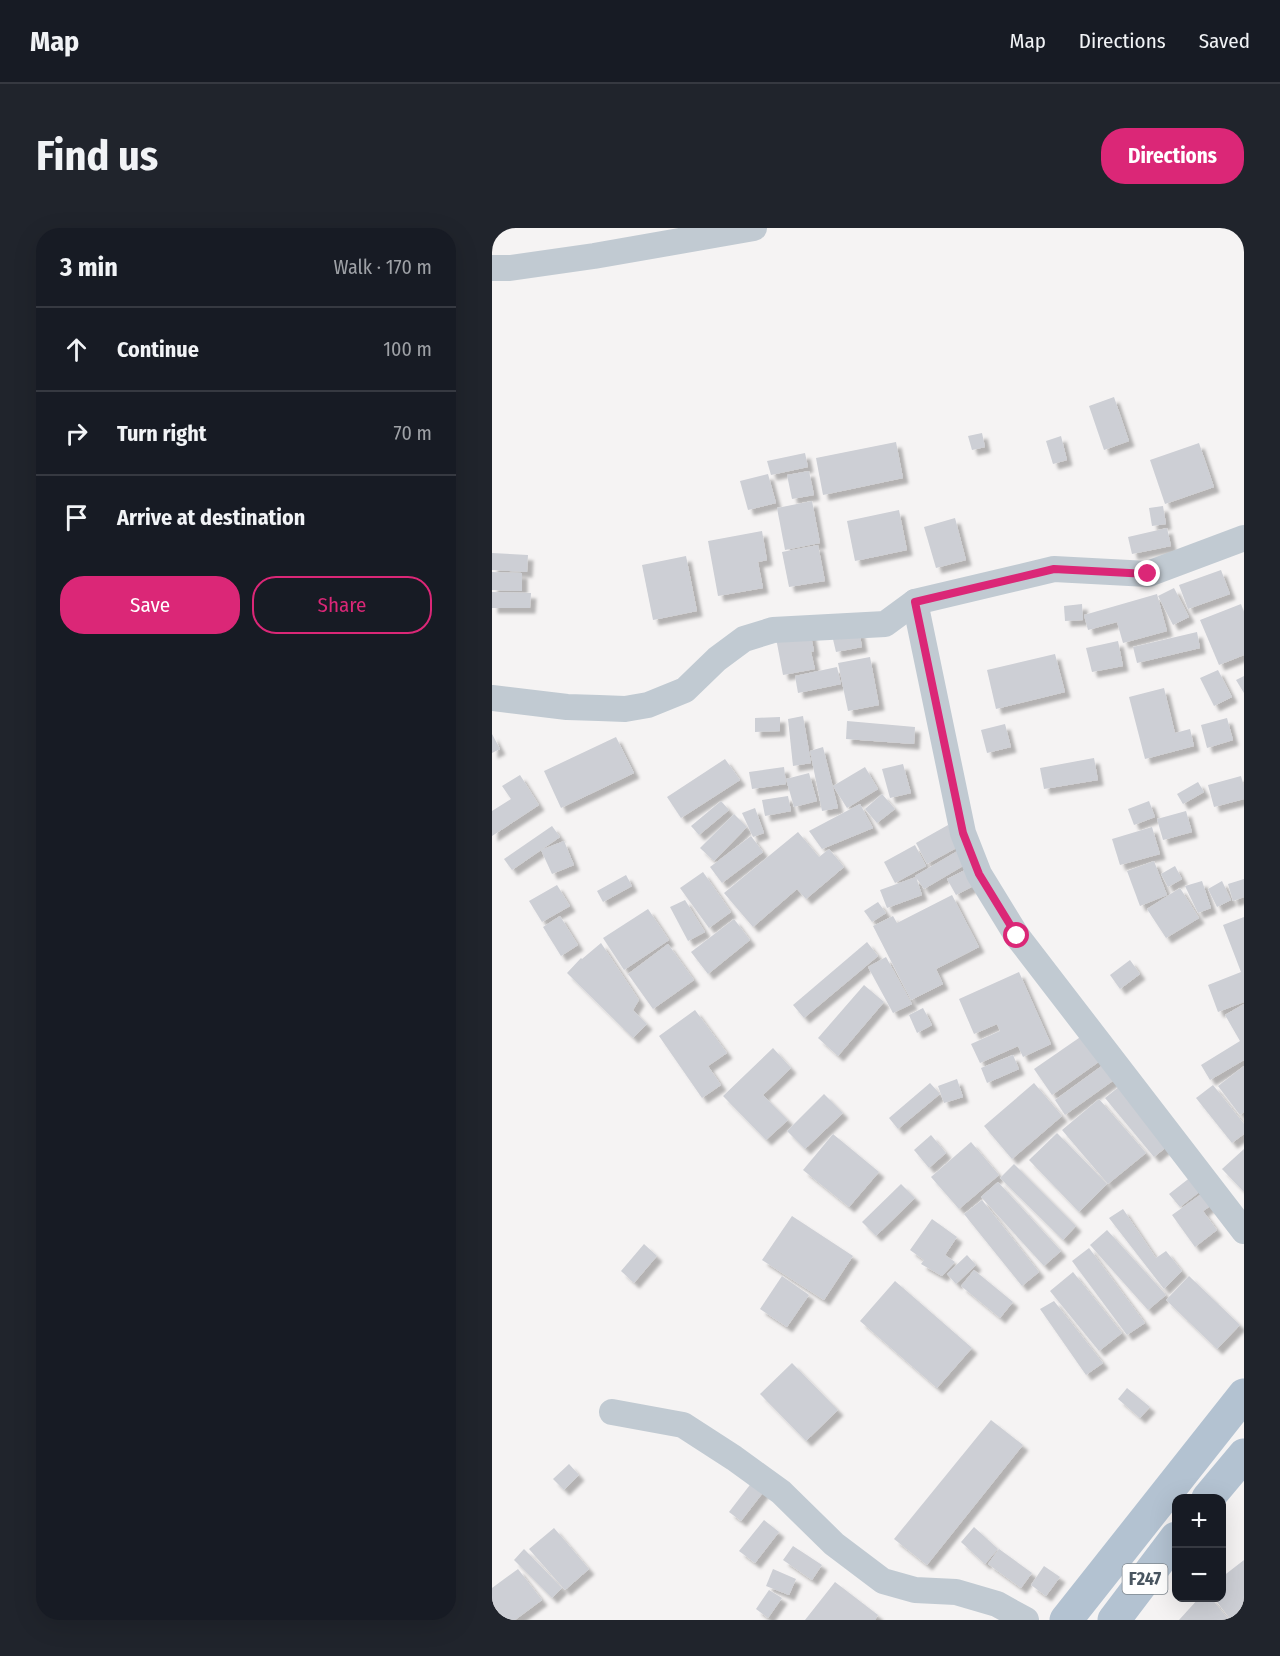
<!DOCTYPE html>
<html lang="en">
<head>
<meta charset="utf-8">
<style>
  body { margin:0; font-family:"Fira Sans Condensed",sans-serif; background:#20242c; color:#f1f3f6 }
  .controls { position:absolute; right:18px; bottom:18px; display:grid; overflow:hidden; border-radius:12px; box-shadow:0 6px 24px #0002 }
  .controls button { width:54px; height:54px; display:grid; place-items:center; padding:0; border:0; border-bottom:2px solid #363941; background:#171b24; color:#f1f3f6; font:30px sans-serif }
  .stop { position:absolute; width:18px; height:18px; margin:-14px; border:4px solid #db2777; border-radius:50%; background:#fff }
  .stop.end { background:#db2777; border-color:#fff; box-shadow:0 2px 6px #0008 }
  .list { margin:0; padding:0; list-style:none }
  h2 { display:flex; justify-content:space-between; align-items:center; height:78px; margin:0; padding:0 24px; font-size:26px }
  h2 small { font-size:20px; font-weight:400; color:#9ea1a6 }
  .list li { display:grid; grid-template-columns:39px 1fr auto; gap:18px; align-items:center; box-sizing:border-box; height:84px; padding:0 24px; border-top:2px solid #363941 }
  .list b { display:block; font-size:22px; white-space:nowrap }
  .list em { font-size:20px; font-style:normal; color:#9ea1a6 }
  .actions { display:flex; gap:12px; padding:18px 24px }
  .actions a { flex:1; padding:14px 0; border:2px solid #db2777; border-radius:24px; text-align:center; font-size:21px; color:#db2777 }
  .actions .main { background:#db2777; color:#fff }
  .icon { flex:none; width:33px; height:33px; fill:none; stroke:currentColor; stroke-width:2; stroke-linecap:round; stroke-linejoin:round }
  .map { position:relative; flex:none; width:752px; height:1392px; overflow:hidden; border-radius:24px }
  header { display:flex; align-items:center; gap:36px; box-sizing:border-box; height:84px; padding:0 30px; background:#171b24; border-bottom:2px solid #363941 }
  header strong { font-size:28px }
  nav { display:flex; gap:33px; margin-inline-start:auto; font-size:21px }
  .intro { display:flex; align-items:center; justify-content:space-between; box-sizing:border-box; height:144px; padding:0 36px }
  h1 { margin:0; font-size:42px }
  .button { padding:15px 27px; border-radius:24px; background:#db2777; color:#fff; font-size:21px; font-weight:700 }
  main { display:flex; gap:36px; padding:0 36px }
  aside { flex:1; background:#171b24; border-radius:24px; box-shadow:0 6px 24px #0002 }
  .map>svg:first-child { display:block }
</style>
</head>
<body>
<header>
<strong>Map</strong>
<nav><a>Map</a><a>Directions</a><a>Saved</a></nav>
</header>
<div class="intro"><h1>Find us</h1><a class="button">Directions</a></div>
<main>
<aside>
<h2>3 min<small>Walk · 170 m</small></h2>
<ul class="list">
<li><svg class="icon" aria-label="ahead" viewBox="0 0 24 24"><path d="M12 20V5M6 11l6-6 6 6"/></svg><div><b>Continue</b></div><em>100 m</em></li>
<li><svg class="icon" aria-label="right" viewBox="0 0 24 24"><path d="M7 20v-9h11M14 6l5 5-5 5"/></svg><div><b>Turn right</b></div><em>70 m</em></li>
<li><svg class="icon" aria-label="arrive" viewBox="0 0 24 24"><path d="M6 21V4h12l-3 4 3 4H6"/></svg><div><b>Arrive at destination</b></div></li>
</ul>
<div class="actions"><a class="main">Save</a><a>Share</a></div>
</aside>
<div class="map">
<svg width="752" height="1392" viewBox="0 0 752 1392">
  <defs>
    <filter id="shadow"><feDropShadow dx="5.5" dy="5.5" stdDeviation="1.5" flood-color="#0004"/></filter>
  </defs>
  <rect width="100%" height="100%" fill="#f5f3f3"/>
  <g fill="#cdcfd5" filter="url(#shadow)">
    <polygon points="622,169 637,213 612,222 597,178"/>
    <polygon points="490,205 493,219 480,222 476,208"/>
    <polygon points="569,208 575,232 561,236 554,213"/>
    <polygon points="404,214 411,250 331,267 324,230"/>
    <polygon points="707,215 722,259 673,276 658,232"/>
    <polygon points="313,225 316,239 279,247 275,233"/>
    <polygon points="317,243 322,267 300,271 295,247"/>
    <polygon points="276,246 284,275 256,282 248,253"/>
    <polygon points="320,273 328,315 293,322 285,280"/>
    <polygon points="671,278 674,296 660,298 657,280"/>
    <polygon points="407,282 415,322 363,333 355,293"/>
    <polygon points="463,290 474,332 444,340 432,299"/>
    <polygon points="675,300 679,318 640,326 636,309"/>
    <polygon points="270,303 275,332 266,334 271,360 226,368 216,313"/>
    <polygon points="326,317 333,353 297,359 290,324"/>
    <polygon points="0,325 36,327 35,344 0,342"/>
    <polygon points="194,328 205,383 161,392 150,337"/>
    <polygon points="729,342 738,366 696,381 687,357"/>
    <polygon points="0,344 30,345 30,363 0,362"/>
    <polygon points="682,360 697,389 681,397 666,368"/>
    <polygon points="0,364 39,365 38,380 0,380"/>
    <polygon points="665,366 675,403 631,415 625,394 596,402 592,387"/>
    <polygon points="590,376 591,392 573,393 572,378"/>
    <polygon points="749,376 752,384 752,427 727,437 708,392"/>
    <polygon points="367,402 370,419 344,424 340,407"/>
    <polygon points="318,403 322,423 319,424 323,441 291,447 284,410"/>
    <polygon points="705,404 708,420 645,435 641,419"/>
    <polygon points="626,413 631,438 600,444 594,420"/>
    <polygon points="563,426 573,464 504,481 495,442"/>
    <polygon points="378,429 387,477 356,483 346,435"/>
    <polygon points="345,439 349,456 306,465 303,448"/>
    <polygon points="726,442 740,469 722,478 708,450"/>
    <polygon points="752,448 752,465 744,452"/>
    <polygon points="672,460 683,505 698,501 702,518 653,531 637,469"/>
    <polygon points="311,488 319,535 301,538 296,491"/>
    <polygon points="288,489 288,503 263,504 263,490"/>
    <polygon points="735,490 741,512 715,520 709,497"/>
    <polygon points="355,493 423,499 422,516 354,511"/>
    <polygon points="513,496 519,519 495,525 489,502"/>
    <polygon points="0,506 8,521 0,525"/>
    <polygon points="124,509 142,545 69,580 52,543"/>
    <polygon points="331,519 346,580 330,583 318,523"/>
    <polygon points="602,530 606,552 552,561 548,540"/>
    <polygon points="233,531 248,552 189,590 175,569"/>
    <polygon points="411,536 419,565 398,570 390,541"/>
    <polygon points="292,539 294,556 260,561 257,544"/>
    <polygon points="373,539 386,561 355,580 341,558"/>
    <polygon points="317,545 325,573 302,579 294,551"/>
    <polygon points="28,547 47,577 0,608 0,583 19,571 10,558"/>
    <polygon points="749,548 752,559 752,571 722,579 716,557"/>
    <polygon points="706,554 712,564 691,576 685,566"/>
    <polygon points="390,566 403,581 385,595 373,581"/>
    <polygon points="296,568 299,583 273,588 270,572"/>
    <polygon points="229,573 237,582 207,607 199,598"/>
    <polygon points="657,573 663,589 642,597 636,581"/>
    <polygon points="368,576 381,600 330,621 317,603"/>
    <polygon points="263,580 272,605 261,609 250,585"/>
    <polygon points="694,583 700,604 671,612 665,591"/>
    <polygon points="242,586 255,599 222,633 208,620"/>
    <polygon points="456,597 468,618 435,636 424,615"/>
    <polygon points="60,598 68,609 20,642 12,631"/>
    <polygon points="660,599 668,626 628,637 620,611"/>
    <polygon points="306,604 327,629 337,621 352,639 314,671 305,661 261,699 232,665"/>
    <polygon points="259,608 271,624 230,655 218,639"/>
    <polygon points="72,613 82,637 60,646 49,622"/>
    <polygon points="423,617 434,638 403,655 392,634"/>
    <polygon points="474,618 481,632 432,661 423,648"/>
    <polygon points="662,633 675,667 648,678 635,643"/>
    <polygon points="483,637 491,653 464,667 455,651"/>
    <polygon points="683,638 690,651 676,659 669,646"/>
    <polygon points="211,644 239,684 217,700 188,660"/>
    <polygon points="134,647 140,658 111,674 105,663"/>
    <polygon points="424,649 430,667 395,680 388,662"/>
    <polygon points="752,651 752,669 741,673 736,656"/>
    <polygon points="710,653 719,680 706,685 693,658"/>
    <polygon points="730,653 739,672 725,679 716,661"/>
    <polygon points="65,657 78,678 50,694 37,673"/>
    <polygon points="688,660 707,690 674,710 655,681"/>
    <polygon points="460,667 487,719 444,741 451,756 419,772 381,698 401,688 405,695"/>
    <polygon points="193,672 213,704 196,713 178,679"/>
    <polygon points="386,674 394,685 380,694 372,683"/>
    <polygon points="156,681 177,712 132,742 111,710"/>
    <polygon points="68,688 86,717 69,728 51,699"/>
    <polygon points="752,689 752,774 726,784 716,757 749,744 731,697"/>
    <polygon points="242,691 258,712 216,746 199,724"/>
    <polygon points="375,714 386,728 312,790 301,777"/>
    <polygon points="109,715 147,772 141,782 155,796 141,810 75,745 89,730 90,731"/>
    <polygon points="176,716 202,752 161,781 136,746"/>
    <polygon points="394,729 420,776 401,785 376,739"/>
    <polygon points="638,732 648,746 628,761 618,747"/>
    <polygon points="527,744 559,816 531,829 526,818 488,835 479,816 508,803 505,796 482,806 467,771"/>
    <polygon points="372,757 392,774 346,828 326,810"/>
    <polygon points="752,776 752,832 718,852 709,837 748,813 733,787"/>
    <polygon points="431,780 440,797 425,805 417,787"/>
    <polygon points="203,782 235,825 216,838 229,857 210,870 167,808"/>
    <polygon points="597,803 615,828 560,867 542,841"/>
    <polygon points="281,820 299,840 271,867 296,892 274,912 231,868"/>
    <polygon points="521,827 527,841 495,855 489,840"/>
    <polygon points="618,832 629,847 573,887 563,872"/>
    <polygon points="752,838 752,884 748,887 726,858"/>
    <polygon points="465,851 471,869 452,875 446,858"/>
    <polygon points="633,854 682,913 662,929 613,870"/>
    <polygon points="438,855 448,866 406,901 397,890"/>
    <polygon points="542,855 570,888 520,931 492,898"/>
    <polygon points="721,857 752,896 752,906 740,915 704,870"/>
    <polygon points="332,866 351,885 313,921 295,903"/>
    <polygon points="607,871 654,925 616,956 570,902"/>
    <polygon points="565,905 615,956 587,984 537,932"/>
    <polygon points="341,906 387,944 357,979 311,942"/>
    <polygon points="439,907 454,925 437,940 422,922"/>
    <polygon points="479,914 507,947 467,981 439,949"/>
    <polygon points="752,921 752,964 730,941"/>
    <polygon points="522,936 584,998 571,1012 508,950"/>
    <polygon points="704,945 715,958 688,979 677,966"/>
    <polygon points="506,954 569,1023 552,1038 489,969"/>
    <polygon points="409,956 423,970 384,1008 370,994"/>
    <polygon points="715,962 724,974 711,983 725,1002 703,1019 680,987"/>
    <polygon points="490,972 547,1044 530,1058 472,986"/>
    <polygon points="631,981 664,1030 674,1023 690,1043 672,1061 617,990"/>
    <polygon points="300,988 361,1028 332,1072 270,1032"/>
    <polygon points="440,991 465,1009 453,1027 463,1034 450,1048 429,1036 432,1032 418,1022"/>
    <polygon points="615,1002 674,1067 656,1082 598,1017"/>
    <polygon points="152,1016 165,1028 142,1055 129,1043"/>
    <polygon points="597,1020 653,1095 635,1107 580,1033"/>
    <polygon points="475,1027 484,1037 464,1056 455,1046"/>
    <polygon points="482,1042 521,1074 508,1090 469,1058"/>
    <polygon points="581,1044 630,1105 607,1123 558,1063"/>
    <polygon points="290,1048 317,1067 295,1099 268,1081"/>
    <polygon points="697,1048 748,1097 725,1121 674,1072"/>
    <polygon points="403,1053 480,1120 445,1160 368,1093"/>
    <polygon points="562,1073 611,1135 594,1147 548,1081"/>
    <polygon points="300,1135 346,1182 314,1213 268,1166"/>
    <polygon points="635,1160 658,1179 648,1190 626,1171"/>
    <polygon points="499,1192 531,1217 435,1337 402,1311"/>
    <polygon points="77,1236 87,1247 72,1262 61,1251"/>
    <polygon points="264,1249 276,1258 249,1293 237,1284"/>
    <polygon points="272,1292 287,1304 263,1335 247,1323"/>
    <polygon points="482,1299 506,1321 493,1336 469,1314"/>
    <polygon points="62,1300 97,1341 73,1362 37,1321"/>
    <polygon points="301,1318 330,1337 320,1352 291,1332"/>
    <polygon points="32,1321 70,1360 60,1370 22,1332"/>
    <polygon points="507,1321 540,1345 529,1360 496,1336"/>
    <polygon points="752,1332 752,1391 739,1392 722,1370 730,1370 730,1349"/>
    <polygon points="552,1338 568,1349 554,1368 539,1357"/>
    <polygon points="26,1341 50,1372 23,1392 12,1392 0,1376 0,1360"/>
    <polygon points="281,1341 304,1351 297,1367 274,1358"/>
    <polygon points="343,1354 386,1387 383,1392 313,1392"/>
    <polygon points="277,1362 290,1370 276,1390 264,1381"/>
    <polygon points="707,1370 719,1370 737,1392 687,1392"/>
  </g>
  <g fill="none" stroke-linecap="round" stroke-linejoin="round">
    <g stroke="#c1cad2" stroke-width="26">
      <polyline points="0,40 18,40 102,28 262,0"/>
      <polyline points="423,374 471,605 487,646 525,708 752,1003"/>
      <polyline points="0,470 75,479 107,480 133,481 156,477 193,462 225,431 252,411 281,402 393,396 423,374 562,341 656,346 752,310"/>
      <polyline points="120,1184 191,1197 242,1230 289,1264 342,1316 391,1353 423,1362 464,1364 505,1376 534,1392"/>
    </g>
    <g stroke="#b3c2d1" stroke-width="33">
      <polyline points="716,1270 752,1227"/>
      <polyline points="574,1392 752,1167"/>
      <polyline points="622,1392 684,1310"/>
    </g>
  </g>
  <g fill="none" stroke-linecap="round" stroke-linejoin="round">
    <polyline stroke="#db2777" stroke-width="8" points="525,708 487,646 471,605 423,374 562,341 656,346"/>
  </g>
  <g text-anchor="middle" stroke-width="6" stroke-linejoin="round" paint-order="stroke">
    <rect fill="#fff" stroke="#808990" stroke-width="1.5" x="630.5" y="1336" width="45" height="30" rx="4.5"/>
    <g font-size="18" font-weight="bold" fill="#4a5661">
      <text x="653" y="1357">F247</text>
    </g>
  </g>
</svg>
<div class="controls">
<button>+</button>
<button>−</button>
</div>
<div class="stop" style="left:525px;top:708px"></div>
<div class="stop end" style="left:656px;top:346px"></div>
</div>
</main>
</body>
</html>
